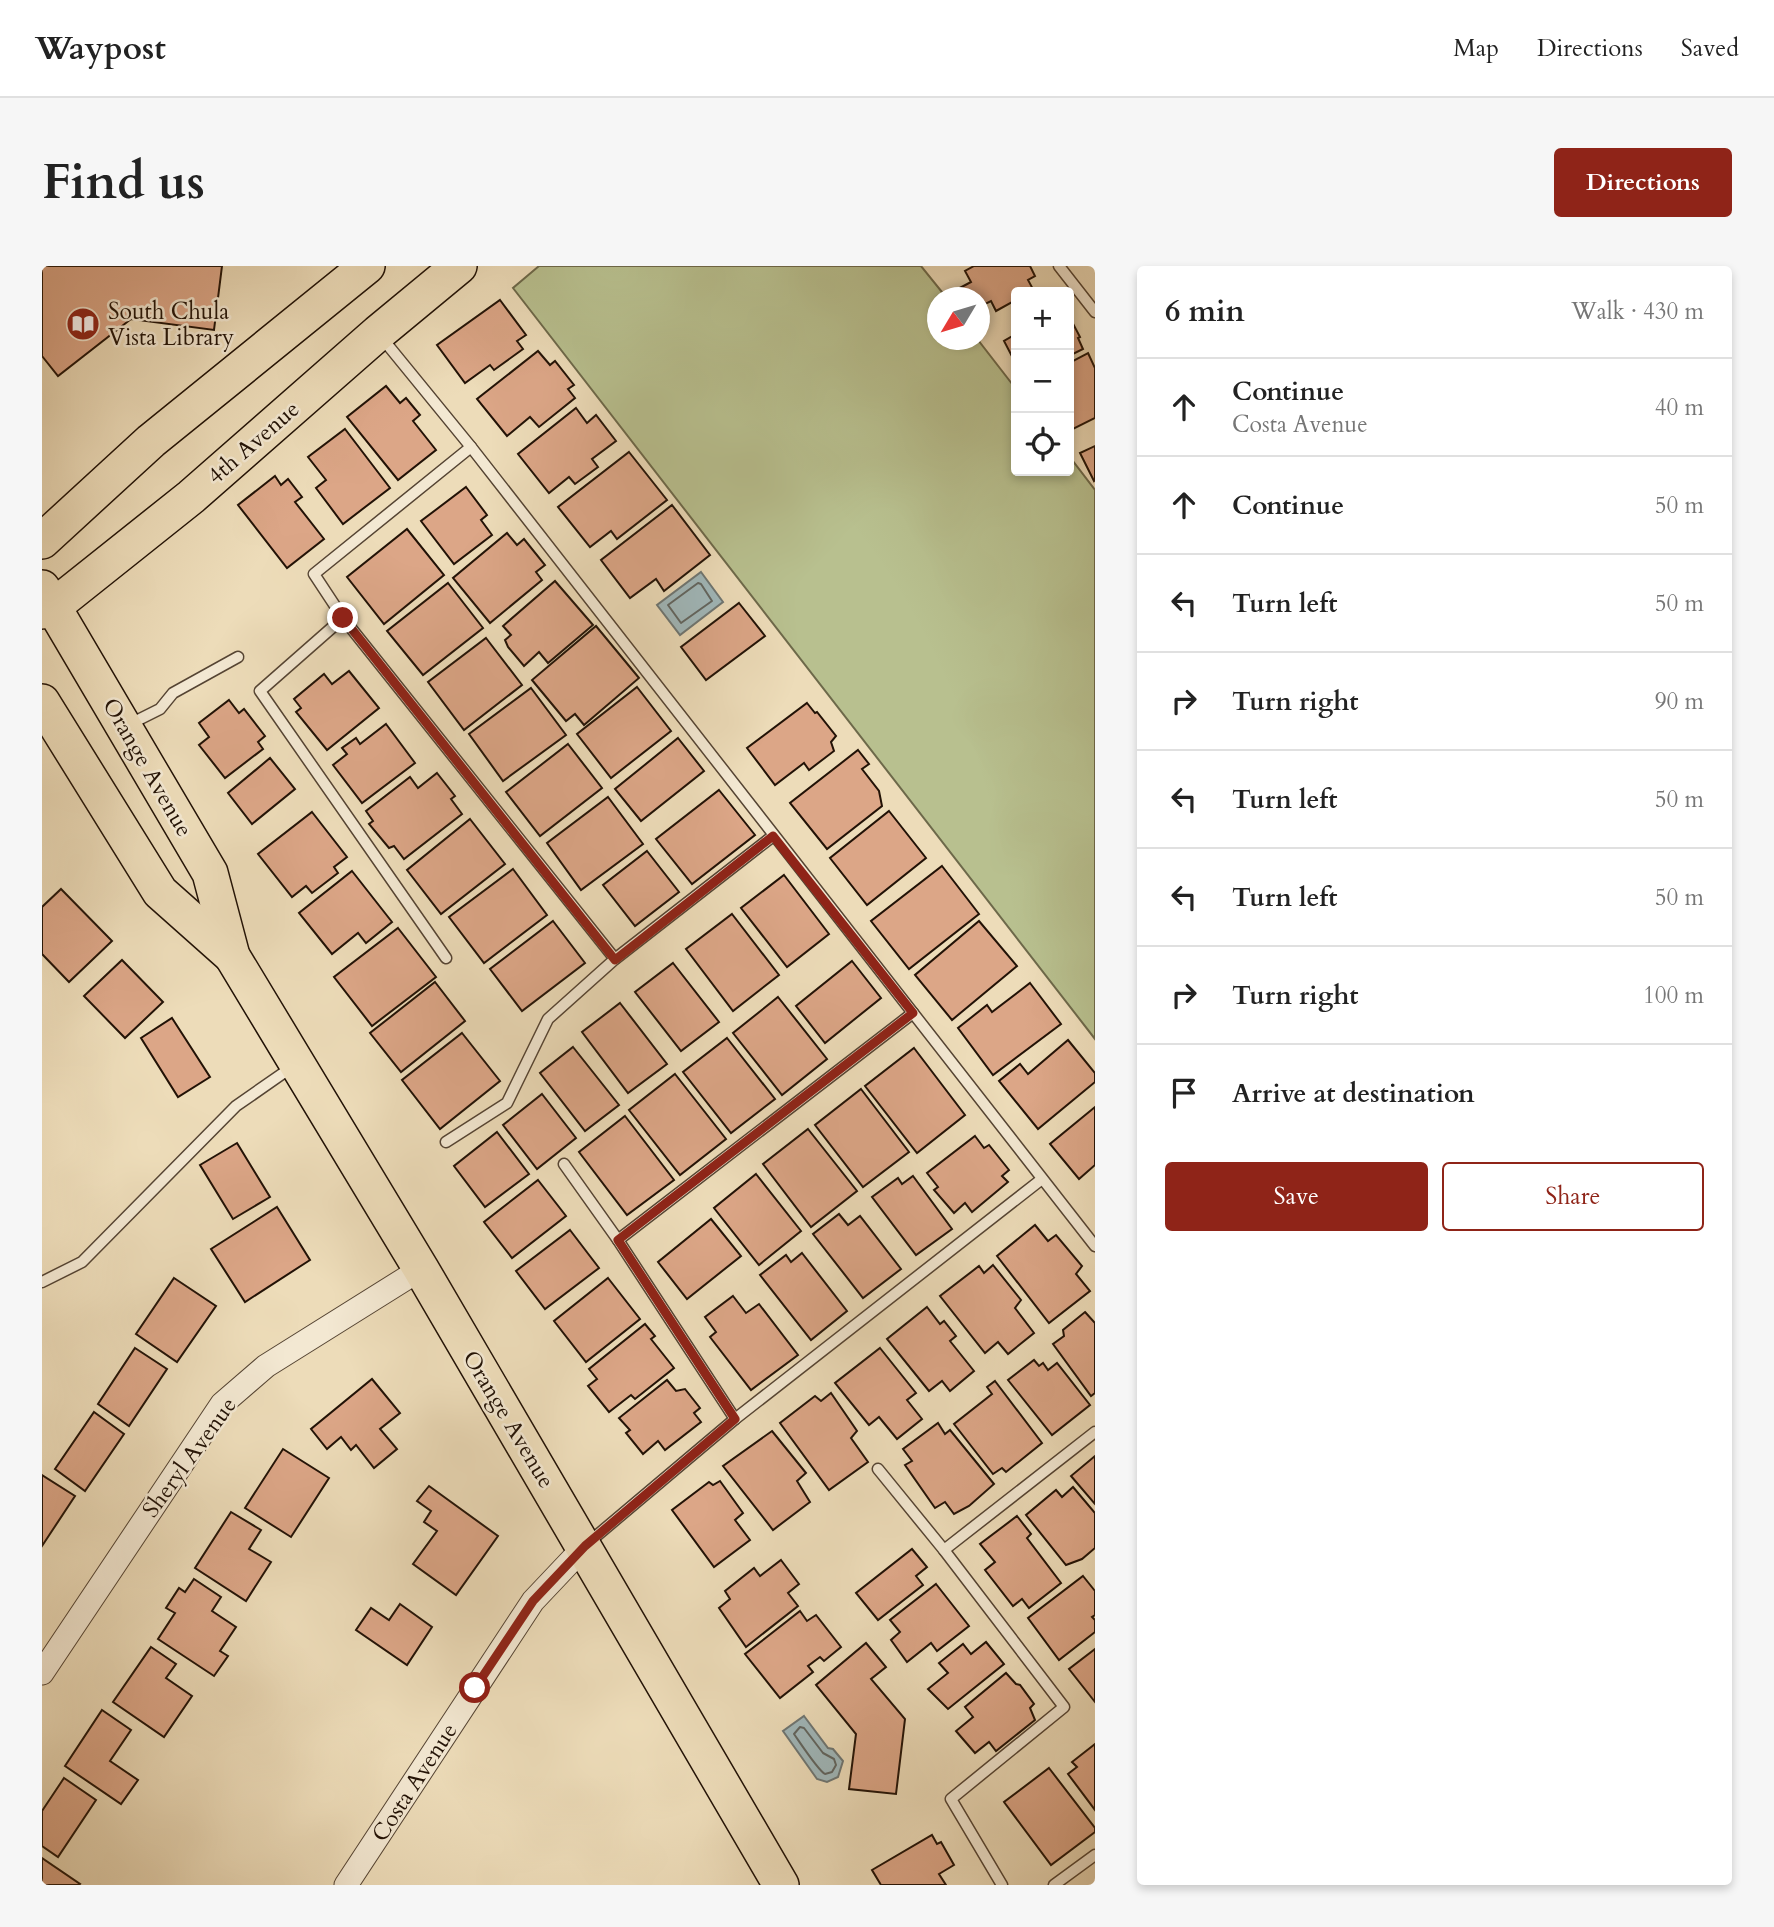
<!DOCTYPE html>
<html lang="en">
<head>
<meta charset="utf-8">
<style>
  body { margin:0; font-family:Cardo,serif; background:#f6f6f6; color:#222 }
  .controls { position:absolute; right:21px; top:21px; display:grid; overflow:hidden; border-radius:7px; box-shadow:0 4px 10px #0003 }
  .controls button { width:63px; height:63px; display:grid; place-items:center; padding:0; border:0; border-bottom:2px solid #e0e0e0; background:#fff; color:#222; font:35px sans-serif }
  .compass { position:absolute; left:885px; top:21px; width:63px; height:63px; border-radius:50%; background:#fff; box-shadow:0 4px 10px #0003; rotate:232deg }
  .stop { position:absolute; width:21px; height:21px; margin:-16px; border:5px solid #8f2418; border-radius:50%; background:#fff }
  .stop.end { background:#8f2418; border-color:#fff; box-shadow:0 2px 7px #0008 }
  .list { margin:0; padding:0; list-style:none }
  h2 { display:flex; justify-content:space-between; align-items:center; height:91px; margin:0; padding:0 28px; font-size:30px }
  h2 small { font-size:23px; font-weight:400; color:#767676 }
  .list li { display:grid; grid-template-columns:46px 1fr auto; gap:21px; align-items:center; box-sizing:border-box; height:98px; padding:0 28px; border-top:2px solid #e0e0e0 }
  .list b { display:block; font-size:26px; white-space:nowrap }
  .list p { margin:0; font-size:23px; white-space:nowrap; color:#767676 }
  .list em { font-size:23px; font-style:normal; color:#767676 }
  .actions { display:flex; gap:14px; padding:21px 28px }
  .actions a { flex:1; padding:16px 0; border:2px solid #8f2418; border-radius:7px; text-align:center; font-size:24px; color:#8f2418 }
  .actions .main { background:#8f2418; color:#fff }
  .icon { flex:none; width:38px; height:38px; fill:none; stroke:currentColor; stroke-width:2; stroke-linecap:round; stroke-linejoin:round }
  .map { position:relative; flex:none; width:1053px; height:1619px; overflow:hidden; border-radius:7px }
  header { display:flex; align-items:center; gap:42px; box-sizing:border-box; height:98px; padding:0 35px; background:#fff; border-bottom:2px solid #e0e0e0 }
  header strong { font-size:33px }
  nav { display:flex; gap:38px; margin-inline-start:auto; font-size:24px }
  .intro { display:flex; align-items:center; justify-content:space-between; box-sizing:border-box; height:168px; padding:0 42px }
  h1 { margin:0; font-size:49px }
  .button { padding:18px 32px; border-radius:7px; background:#8f2418; color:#fff; font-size:24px; font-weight:700 }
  main { display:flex; gap:42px; padding:0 42px }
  aside { flex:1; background:#fff; border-radius:7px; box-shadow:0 4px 10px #0003 }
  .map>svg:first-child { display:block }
</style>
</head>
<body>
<header>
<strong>Waypost</strong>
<nav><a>Map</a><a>Directions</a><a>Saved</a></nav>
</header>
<div class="intro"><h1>Find us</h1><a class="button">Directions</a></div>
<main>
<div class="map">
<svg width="1053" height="1619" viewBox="0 0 1053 1619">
  <rect width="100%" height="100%" fill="#eddcb9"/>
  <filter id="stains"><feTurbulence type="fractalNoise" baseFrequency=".00286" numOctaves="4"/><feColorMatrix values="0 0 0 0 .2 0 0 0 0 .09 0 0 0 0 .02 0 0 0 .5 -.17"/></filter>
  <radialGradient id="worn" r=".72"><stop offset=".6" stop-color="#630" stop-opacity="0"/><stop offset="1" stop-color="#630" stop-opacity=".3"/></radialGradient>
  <polygon fill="#b8c08f" stroke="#6d694a" stroke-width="2" points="497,0 879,0 904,31 895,32 895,74 936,74 974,123 974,205 1027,205 1027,190 1053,224 1053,773 471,22"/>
  <g fill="#a0b8bb" stroke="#6e7673" stroke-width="2">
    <polygon points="659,306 681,336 638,369 615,339"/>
    <polygon points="762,1450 786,1482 791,1483 801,1495 796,1511 785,1516 775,1513 741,1465"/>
  </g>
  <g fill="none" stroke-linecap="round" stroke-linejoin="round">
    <g stroke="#616560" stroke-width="2">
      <polygon points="656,317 659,318 670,335 639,357 626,339"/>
      <path d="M758,1461L762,1462L781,1487L792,1493L794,1499L790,1506L783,1508C776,1504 759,1478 752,1468Z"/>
    </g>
  </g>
  <g fill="#dca687" stroke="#221206" stroke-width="2">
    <polygon points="0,0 180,0 172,64 89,53 16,110 0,90"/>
    <polygon points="932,0 988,0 993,10 986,14 992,25 974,26 974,34 954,45 949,35 937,41 937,32 919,32 914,24 929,16 923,5"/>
    <polygon points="458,34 484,69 475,75 481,83 452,104 448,99 423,117 395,79"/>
    <polygon points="1027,50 1038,71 1036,72 1041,83 1027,90"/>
    <polygon points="974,68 974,98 962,75"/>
    <polygon points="496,85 508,99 513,95 532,119 526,123 533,132 497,161 488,151 465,170 435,133"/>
    <polygon points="1046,87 1053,102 1053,152 1027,165 1027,97"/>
    <polygon points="344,120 358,137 364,132 378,149 371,155 394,184 356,214 305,151"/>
    <polygon points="534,142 545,157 554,149 574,175 550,193 556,201 533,218 527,211 507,227 476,188"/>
    <polygon points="303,163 348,222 301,258 274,222 284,214 266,191"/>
    <polygon points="1053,180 1053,214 1052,215 1038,187"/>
    <polygon points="587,186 625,234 575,273 569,265 548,281 516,241"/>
    <polygon points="233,210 239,219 246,213 260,231 253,236 282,273 245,302 196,239"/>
    <polygon points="424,221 445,249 439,254 450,269 412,298 379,255"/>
    <polygon points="630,239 668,289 622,325 614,313 588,332 559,294"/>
    <polygon points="365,263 402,309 342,358 305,311"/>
    <polygon points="465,267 475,279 482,273 503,299 494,306 500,314 448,357 411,312"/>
    <polygon points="513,315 551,359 506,397 497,386 482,400 466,381 463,374 469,369 461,360"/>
    <polygon points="406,317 441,362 381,409 345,365"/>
    <polygon points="697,337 723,370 664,414 639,381"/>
    <polygon points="554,360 597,412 542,459 533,448 524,455 490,414"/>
    <polygon points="444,372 480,419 422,464 386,416"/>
    <polygon points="307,405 337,442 285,484 254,446 259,442 252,433 282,408 290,418"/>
    <polygon points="595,421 629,465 569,512 535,468"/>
    <polygon points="489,422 524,469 461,515 427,468"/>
    <polygon points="187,434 197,447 202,443 223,470 216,476 221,483 183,512 157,479 167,471 157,457"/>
    <polygon points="765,437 773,447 775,446 794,470 789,476 792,485 767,504 762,497 733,519 705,482"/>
    <polygon points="344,458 373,497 320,537 291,499 305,488 300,482 314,472 318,478"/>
    <polygon points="636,472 662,505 599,555 573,523"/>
    <polygon points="526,478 560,522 498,570 464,526"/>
    <polygon points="816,484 827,498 820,503 837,525 840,540 785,583 748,537"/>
    <polygon points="228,492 253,523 210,558 186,527"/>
    <polygon points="395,507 413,530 409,533 420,548 362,593 352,580 347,582 327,558 331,555 324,545 368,511 376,522"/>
    <polygon points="677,524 713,569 650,618 614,573"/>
    <polygon points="566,531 601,578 539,624 505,577"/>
    <polygon points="847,545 884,592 825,639 788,592"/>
    <polygon points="270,546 305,591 292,601 296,607 270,627 264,620 250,631 216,588"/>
    <polygon points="428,553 463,598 399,648 365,604"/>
    <polygon points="605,585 637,626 593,660 561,619"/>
    <polygon points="900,600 937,648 867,703 829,655"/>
    <polygon points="471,603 505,649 442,697 407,651"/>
    <polygon points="310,605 350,656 324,677 316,667 290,688 257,647"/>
    <polygon points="742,609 787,668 745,701 699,642"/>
    <polygon points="19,623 70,675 27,716 0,688 0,641"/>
    <polygon points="690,648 737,709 691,745 644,683"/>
    <polygon points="511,655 543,697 480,745 448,703"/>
    <polygon points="937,655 975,700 910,754 873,709"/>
    <polygon points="356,662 394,711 330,760 292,711"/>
    <polygon points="80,694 121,736 83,772 42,730"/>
    <polygon points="810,695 839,732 783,777 754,740"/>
    <polygon points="631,697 677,756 639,785 593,726"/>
    <polygon points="393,716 423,755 359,806 328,767"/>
    <polygon points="988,717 1019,758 951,809 916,762 945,739 950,746"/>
    <polygon points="736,731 785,793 740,829 691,767"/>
    <polygon points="578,737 625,798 586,827 540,766"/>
    <polygon points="130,752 168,811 136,831 99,772"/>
    <polygon points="420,767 458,815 398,863 360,814"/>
    <polygon points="685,772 733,833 689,867 641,806"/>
    <polygon points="1026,774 1053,807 1053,816 996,863 957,815 978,798 986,808"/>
    <polygon points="531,781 577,839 543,865 498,807"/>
    <polygon points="872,782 923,849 875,887 823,820"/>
    <polygon points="633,808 684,873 638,909 587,844"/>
    <polygon points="819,823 867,886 821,921 773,859"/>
    <polygon points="500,828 534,872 495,903 461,859"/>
    <polygon points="1053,841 1053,899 1037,913 1008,878"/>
    <polygon points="583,850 632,914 585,949 537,886"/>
    <polygon points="766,863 815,925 769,961 721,898"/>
    <polygon points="455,866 487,908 443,941 412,900"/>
    <polygon points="933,870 942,882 947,879 967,904 960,910 966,916 930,946 923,937 912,947 892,924 896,921 885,907"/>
    <polygon points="195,877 228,931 191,953 158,899"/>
    <polygon points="714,908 759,965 717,999 672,942"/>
    <polygon points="871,910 910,963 874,989 830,931 856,912 860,918"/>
    <polygon points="496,914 524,950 470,992 442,956"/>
    <polygon points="235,941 268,994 203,1036 169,983"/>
    <polygon points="797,948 806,959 818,950 859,1003 821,1032 771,968"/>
    <polygon points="669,953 699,990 645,1033 616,996"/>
    <polygon points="993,959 1006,975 1014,969 1040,1000 1034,1008 1048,1025 1007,1057 955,990"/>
    <polygon points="528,964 557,1002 503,1043 474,1005"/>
    <polygon points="760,987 805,1045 769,1074 718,1009 744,989 749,996"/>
    <polygon points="951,999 979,1034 973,1042 992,1067 966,1088 956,1076 943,1087 898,1030 937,1000 942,1007"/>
    <polygon points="132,1012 174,1040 135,1096 94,1068"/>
    <polygon points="566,1012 598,1053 544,1096 512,1055"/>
    <polygon points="691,1030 704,1047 717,1038 756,1089 709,1124 668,1071 674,1066 663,1051"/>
    <polygon points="885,1041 898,1058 902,1055 914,1070 908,1075 932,1105 908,1125 900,1115 887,1125 845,1073"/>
    <polygon points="1043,1046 1053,1057 1053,1127 1049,1130 1011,1078 1022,1070 1021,1064"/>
    <polygon points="603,1058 613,1070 609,1073 632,1102 593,1133 589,1129 567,1146 546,1120 555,1113 547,1103"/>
    <polygon points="93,1082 125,1103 87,1160 56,1138"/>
    <polygon points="838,1082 874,1127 865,1134 880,1153 855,1173 837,1151 827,1159 793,1117"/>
    <polygon points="992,1094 997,1100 1001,1097 1006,1104 1015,1097 1048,1139 1010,1169 966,1114"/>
    <polygon points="330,1113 358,1147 338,1163 355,1183 332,1202 314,1179 309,1184 299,1171 285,1183 269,1163"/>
    <polygon points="625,1114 634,1125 643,1123 658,1142 652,1147 659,1156 623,1184 616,1175 601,1188 584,1167 588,1164 577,1152"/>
    <polygon points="953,1115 1000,1177 964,1206 960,1202 951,1208 912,1158 950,1128 945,1121"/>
    <polygon points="789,1127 815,1165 809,1172 826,1196 787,1224 738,1157 773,1130 779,1135"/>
    <polygon points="52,1146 82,1168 43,1225 13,1203"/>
    <polygon points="896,1157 903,1168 908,1164 952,1218 927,1240 912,1248 903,1236 893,1242 863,1199 870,1195 861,1183"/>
    <polygon points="730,1165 764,1207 755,1215 768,1236 731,1264 681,1200"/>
    <polygon points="241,1183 287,1212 249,1271 203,1242"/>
    <polygon points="1053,1190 1053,1238 1029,1210"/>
    <polygon points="0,1209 33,1230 0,1280"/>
    <polygon points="678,1215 701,1247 693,1254 708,1274 672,1301 630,1244 667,1216 671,1219"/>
    <polygon points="387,1220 456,1270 414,1329 371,1298 395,1265 382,1256 389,1245 375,1235"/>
    <polygon points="1031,1221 1053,1247 1053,1282 1040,1293 1024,1299 984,1249 1014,1224 1020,1231"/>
    <polygon points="189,1246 219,1264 207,1283 229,1296 204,1335 153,1302"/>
    <polygon points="975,1250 989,1268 985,1272 1019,1317 987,1342 980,1333 971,1340 943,1304 953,1296 938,1278"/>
    <polygon points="870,1283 885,1301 874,1310 881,1319 836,1354 814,1327"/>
    <polygon points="739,1294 757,1318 746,1327 756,1340 704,1381 677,1342 688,1333 683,1325 712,1302 718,1310"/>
    <polygon points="1041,1310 1053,1325 1053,1349 1050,1351 1053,1354 1053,1366 1017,1394 986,1352"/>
    <polygon points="152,1313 179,1331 170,1345 194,1361 178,1385 186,1390 172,1410 116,1373 133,1347 124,1342 137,1322 143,1326"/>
    <polygon points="894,1318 927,1360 895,1385 889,1377 865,1396 849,1374 858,1366 848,1354"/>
    <polygon points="358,1338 390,1361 365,1399 314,1364 329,1342 347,1354"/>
    <polygon points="758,1345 765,1355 774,1349 799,1381 782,1395 778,1391 766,1400 771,1406 738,1432 703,1388"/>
    <polygon points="944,1376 962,1398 906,1443 886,1423 906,1407 897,1397 921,1378 929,1388"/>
    <polygon points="824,1377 844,1401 829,1413 863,1453 854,1528 807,1523 814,1468 774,1419"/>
    <polygon points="109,1381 134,1398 124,1412 150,1430 122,1471 71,1436"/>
    <polygon points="1053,1383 1053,1436 1027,1403"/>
    <polygon points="964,1407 974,1418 978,1419 992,1438 988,1442 993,1454 954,1485 947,1476 933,1487 914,1465 931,1451 923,1441"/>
    <polygon points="60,1444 89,1464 68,1495 96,1514 79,1538 23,1500"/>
    <polygon points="1053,1478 1053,1544 1026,1508 1035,1501 1030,1496"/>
    <polygon points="1007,1502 1053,1562 1053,1566 1009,1599 962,1536"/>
    <polygon points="22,1512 54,1534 16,1591 0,1580 0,1545"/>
    <polygon points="890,1569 895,1578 899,1576 912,1599 897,1608 904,1619 839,1619 830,1604"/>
    <polygon points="0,1592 38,1618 37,1619 0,1619"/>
  </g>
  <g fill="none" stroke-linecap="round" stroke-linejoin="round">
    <defs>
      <g id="lane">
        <polyline points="1017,0 1053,46"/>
        <polyline points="340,72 429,181 1053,980"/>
        <polyline points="429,181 272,308 301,352 573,693"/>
        <polyline points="301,352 218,425 404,692"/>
        <polyline points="84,460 118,443 131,427 196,391"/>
        <polyline points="404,876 465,837 506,753 573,693 731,570"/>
        <polyline points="522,898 576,974 693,1153"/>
        <polyline points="576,974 871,747"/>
        <polyline points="0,1016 40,996 194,840 250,801"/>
        <polyline points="836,1203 902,1284 1022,1441 909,1533 960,1619"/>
        <polyline points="546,1277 693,1153 1000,913"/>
        <polyline points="902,1284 1053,1166"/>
        <polyline points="1012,1619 1053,1589"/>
      </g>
      <g id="street">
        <polyline points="0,1407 180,1138 224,1100 379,1003"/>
        <polyline points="304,1619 491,1335 543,1280"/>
      </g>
      <g id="primary">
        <polyline points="0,275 109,175 325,0"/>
        <polyline points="0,322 168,607 190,690 379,1003 739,1619"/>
        <polyline points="0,345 11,341 149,231 336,67 417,0"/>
        <polyline points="0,436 118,626 190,690"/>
      </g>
    </defs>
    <use href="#lane" stroke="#543" stroke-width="13"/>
    <use href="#street" stroke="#543" stroke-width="25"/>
    <use href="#primary" stroke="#221206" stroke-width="38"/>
    <use href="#lane" stroke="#f3e8d2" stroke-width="10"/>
    <use href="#street" stroke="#f3e8d2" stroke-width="23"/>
    <use href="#primary" stroke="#eddcb9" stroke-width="35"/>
  </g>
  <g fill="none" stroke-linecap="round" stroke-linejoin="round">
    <polyline stroke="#8f2418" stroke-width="9" points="301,352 573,694 731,570 871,747 576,974 693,1153 543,1280 491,1335 433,1422"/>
  </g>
  <defs>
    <symbol id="library-disc" viewBox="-11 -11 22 22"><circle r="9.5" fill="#8f2418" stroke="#f3e8d2"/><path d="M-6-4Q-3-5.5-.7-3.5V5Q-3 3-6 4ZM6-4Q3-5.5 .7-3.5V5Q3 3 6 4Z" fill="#fff"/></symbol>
  </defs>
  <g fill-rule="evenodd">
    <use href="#library-disc" x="22" y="39" width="38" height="38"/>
  </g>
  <g text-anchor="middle" stroke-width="5" stroke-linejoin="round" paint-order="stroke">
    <g font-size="23" fill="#221206" stroke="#f3e8d2" text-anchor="start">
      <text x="66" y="53">South Chula<tspan x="66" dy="26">Vista Library</tspan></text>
    </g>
    <g font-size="23" fill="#221206" stroke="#f3e8d2">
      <text transform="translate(211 176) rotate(-41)" y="8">4th Avenue</text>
      <text transform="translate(106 501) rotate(60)" y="8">Orange Avenue</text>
      <text transform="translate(467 1153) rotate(59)" y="8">Orange Avenue</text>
      <text transform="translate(147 1191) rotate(-54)" y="8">Sheryl Avenue</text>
      <text transform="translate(372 1516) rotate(-57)" y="8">Costa Avenue</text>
    </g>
  </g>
  <rect width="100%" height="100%" filter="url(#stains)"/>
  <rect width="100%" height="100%" fill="url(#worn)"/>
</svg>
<div class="controls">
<button>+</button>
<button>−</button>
<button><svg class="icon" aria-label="locate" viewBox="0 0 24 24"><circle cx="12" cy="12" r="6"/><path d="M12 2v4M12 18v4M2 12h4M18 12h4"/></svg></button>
</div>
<svg class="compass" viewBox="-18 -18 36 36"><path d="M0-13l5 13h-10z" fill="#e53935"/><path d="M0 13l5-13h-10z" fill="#767676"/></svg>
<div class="stop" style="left:433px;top:1422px"></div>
<div class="stop end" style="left:301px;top:352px"></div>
</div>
<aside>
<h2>6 min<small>Walk · 430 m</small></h2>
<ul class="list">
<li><svg class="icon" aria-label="ahead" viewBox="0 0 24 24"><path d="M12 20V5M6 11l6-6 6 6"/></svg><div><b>Continue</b><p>Costa Avenue</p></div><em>40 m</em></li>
<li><svg class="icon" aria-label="ahead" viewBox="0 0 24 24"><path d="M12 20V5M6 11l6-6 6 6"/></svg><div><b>Continue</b></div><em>50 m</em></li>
<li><svg class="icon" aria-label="left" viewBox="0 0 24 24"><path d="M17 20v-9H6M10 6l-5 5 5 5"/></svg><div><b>Turn left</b></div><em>50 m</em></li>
<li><svg class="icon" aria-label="right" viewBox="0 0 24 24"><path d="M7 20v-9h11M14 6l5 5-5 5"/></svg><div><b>Turn right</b></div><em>90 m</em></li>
<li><svg class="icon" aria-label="left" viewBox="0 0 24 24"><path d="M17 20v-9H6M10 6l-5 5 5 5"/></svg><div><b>Turn left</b></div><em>50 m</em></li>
<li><svg class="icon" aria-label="left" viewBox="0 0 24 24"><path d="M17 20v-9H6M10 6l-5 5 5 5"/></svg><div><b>Turn left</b></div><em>50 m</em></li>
<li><svg class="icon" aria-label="right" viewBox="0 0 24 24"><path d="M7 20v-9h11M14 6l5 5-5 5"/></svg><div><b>Turn right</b></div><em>100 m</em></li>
<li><svg class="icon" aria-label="arrive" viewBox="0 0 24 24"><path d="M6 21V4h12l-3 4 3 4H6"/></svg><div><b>Arrive at destination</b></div></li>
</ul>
<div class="actions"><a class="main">Save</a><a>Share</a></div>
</aside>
</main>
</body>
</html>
